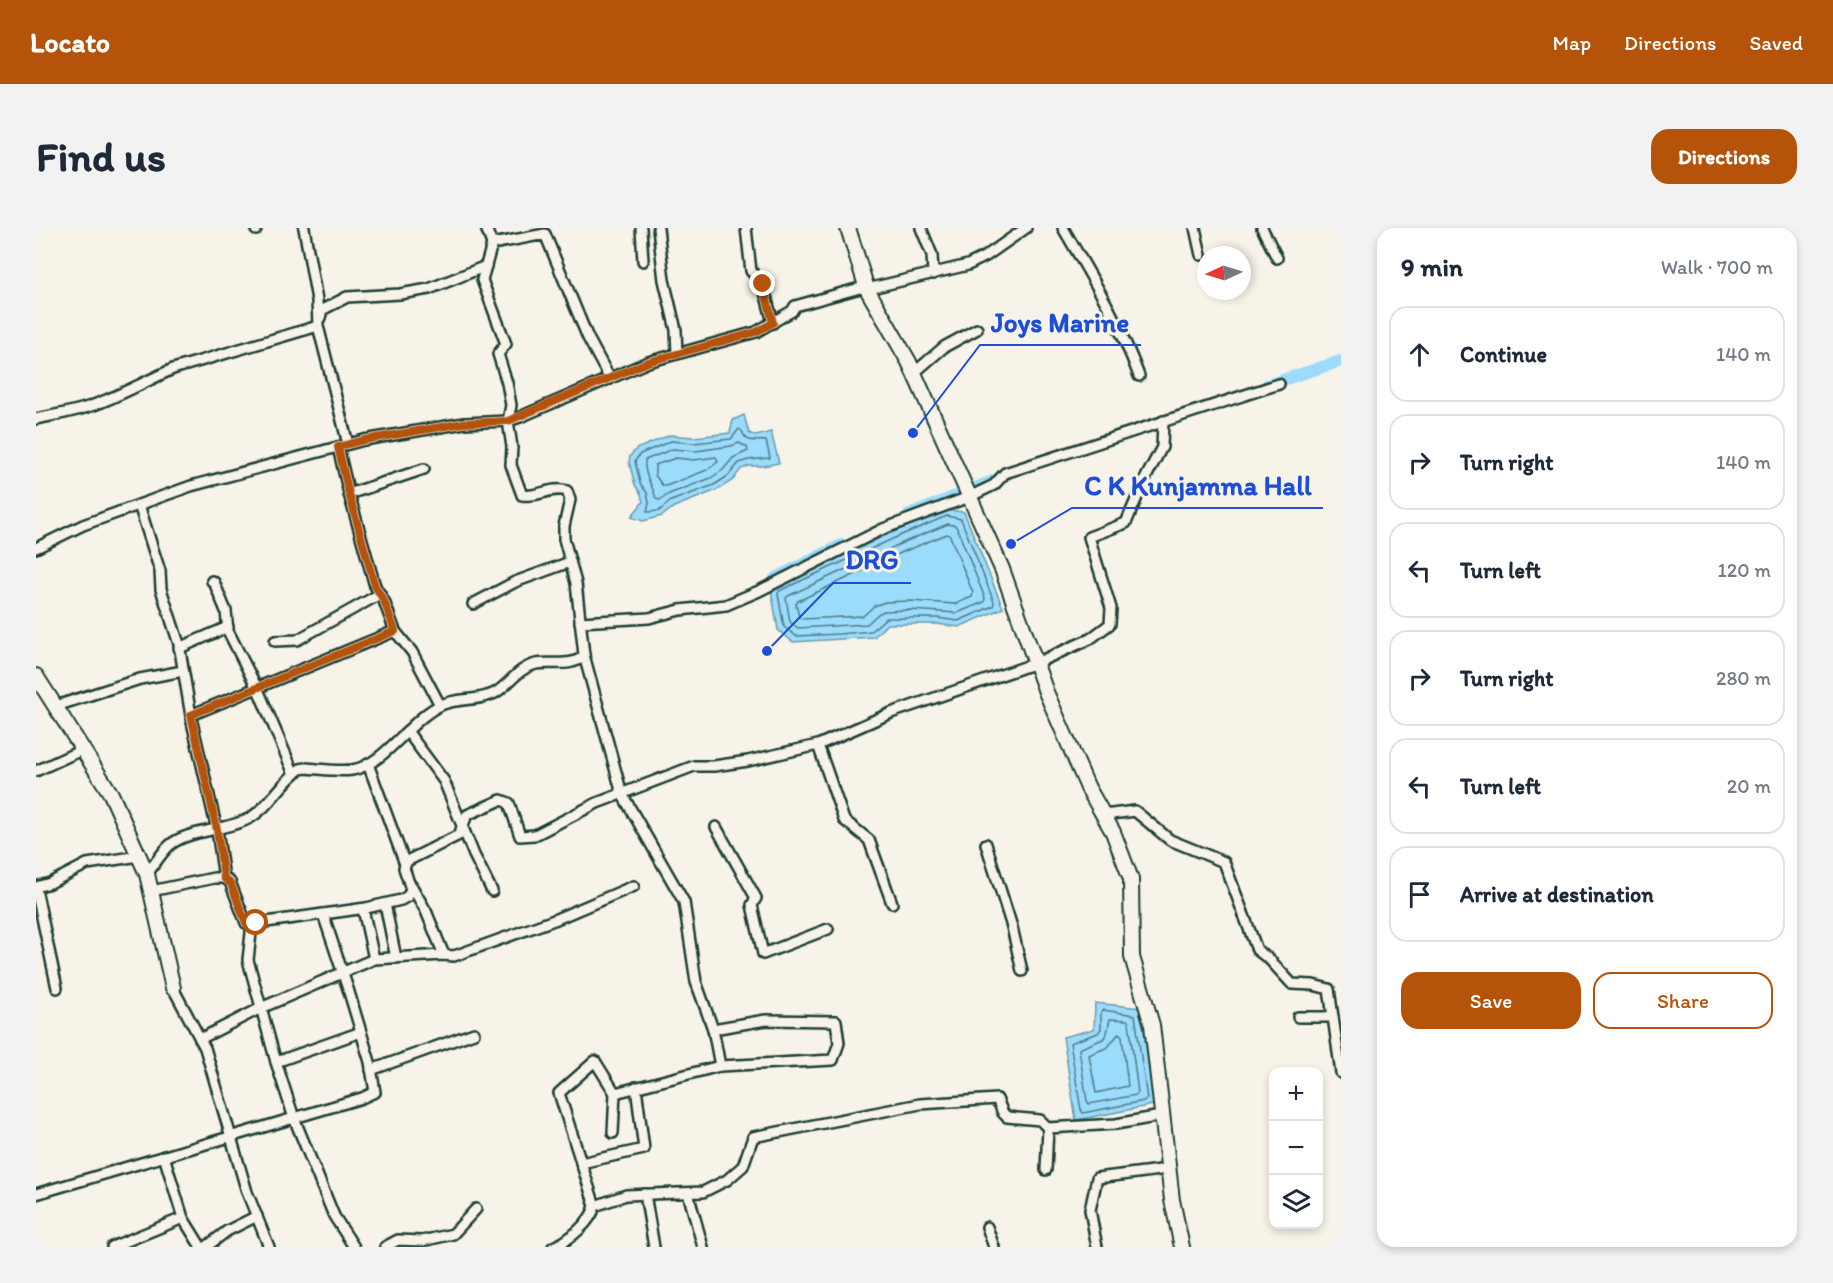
<!DOCTYPE html>
<html lang="en">
<head>
<meta charset="utf-8">
<style>
  body { margin:0; font-family:Itim,sans-serif; background:#f2f2f3; color:#1f2937 }
  .controls { position:absolute; right:18px; bottom:18px; display:grid; overflow:hidden; border-radius:12px; box-shadow:0 3px 9px #0003 }
  .controls button { width:54px; height:54px; display:grid; place-items:center; padding:0; border:0; border-bottom:2px solid #e0e1e3; background:#fff; color:#1f2937; font:30px sans-serif }
  .compass { position:absolute; left:1161px; top:18px; width:54px; height:54px; border-radius:50%; background:#fff; box-shadow:0 3px 9px #0003; rotate:266deg }
  .stop { position:absolute; width:18px; height:18px; margin:-14px; border:4px solid #b45309; border-radius:50%; background:#fff }
  .stop.end { background:#b45309; border-color:#fff; box-shadow:0 2px 6px #0008 }
  .list { margin:0; padding:0; list-style:none }
  h2 { display:flex; justify-content:space-between; align-items:center; height:78px; margin:0; padding:0 24px; font-size:26px }
  h2 small { font-size:20px; font-weight:400; color:#747a83 }
  .list li { display:grid; grid-template-columns:39px 1fr auto; gap:18px; align-items:center; box-sizing:border-box; height:96px; margin:0 12px 12px; padding:0 12px; border:2px solid #e0e1e3; border-radius:18px }
  .list b { display:block; font-size:22px; white-space:nowrap }
  .list em { font-size:20px; font-style:normal; color:#747a83 }
  .actions { display:flex; gap:12px; padding:18px 24px }
  .actions a { flex:1; padding:14px 0; border:2px solid #b45309; border-radius:18px; text-align:center; font-size:21px; color:#b45309 }
  .actions .main { background:#b45309; color:#fff }
  .icon { flex:none; width:33px; height:33px; fill:none; stroke:currentColor; stroke-width:2; stroke-linecap:round; stroke-linejoin:round }
  .map { position:relative; flex:none; width:1305px; height:1019px; overflow:hidden; border-radius:18px }
  header { display:flex; align-items:center; gap:36px; box-sizing:border-box; height:84px; padding:0 30px; background:#b45309; color:#fff }
  header strong { font-size:28px }
  nav { display:flex; gap:33px; margin-inline-start:auto; font-size:21px }
  .intro { display:flex; align-items:center; justify-content:space-between; box-sizing:border-box; height:144px; padding:0 36px }
  h1 { margin:0; font-size:42px }
  .button { padding:15px 27px; border-radius:18px; background:#b45309; color:#fff; font-size:21px; font-weight:700 }
  main { display:flex; gap:36px; padding:0 36px }
  aside { flex:1; background:#fff; border-radius:18px; box-shadow:0 3px 9px #0003 }
  .map>svg:first-child { display:block }
</style>
</head>
<body>
<header>
<strong>Locato</strong>
<nav><a>Map</a><a>Directions</a><a>Saved</a></nav>
</header>
<div class="intro"><h1>Find us</h1><a class="button">Directions</a></div>
<main>
<div class="map">
<svg width="1305" height="1019" viewBox="0 0 1305 1019">
  <rect width="100%" height="100%" fill="#f7f3e8"/>
  <filter id="ink" filterUnits="userSpaceOnUse"><feTurbulence type="fractalNoise" baseFrequency=".0167" numOctaves="2"/><feDisplacementMap in="SourceGraphic" scale="12" xChannelSelector="R" yChannelSelector="G"/><feConvolveMatrix kernelMatrix="1 2 1 2 8 2 1 2 1" color-interpolation-filters="sRGB"/></filter>
  <g filter="url(#ink)">
    <g fill="#9bdbfc" stroke="#699cac" stroke-width="1.5">
      <polygon points="708,187 713,205 720,208 735,204 743,235 727,238 713,238 705,241 697,252 681,262 638,279 626,288 607,293 595,289 607,274 605,266 599,257 593,234 594,228 600,221 634,207 658,209 694,205 697,192"/>
      <polygon points="909,282 928,284 967,380 923,399 901,396 851,396 838,409 757,414 742,402 735,361 860,302"/>
      <polygon points="1059,775 1105,780 1118,877 1040,892 1027,809 1058,801"/>
    </g>
    <g fill="none" stroke-linecap="round" stroke-linejoin="round">
      <g stroke="#517c84" stroke-width="1.5">
        <path d="M703,201L706,203C710,216 720,212 730,213L734,230L712,232L703,235L692,248L678,257L635,273L623,283L611,284L613,275L611,265L604,255L599,233L604,226L635,213L658,215L695,211Z"/>
        <path d="M703,215L711,219L712,223L697,230L687,242L675,250L633,266L624,272L620,271C617,257 607,247 609,232L637,221L660,223L695,218Z"/>
        <polygon points="680,229 682,234 671,242 630,258 626,257 619,247 619,237 640,230 658,232"/>
        <polygon points="911,288 925,291 958,374 957,378 922,393 901,390 850,390 835,403 803,406 760,408 748,399 742,366 743,363 863,308"/>
        <polygon points="912,296 920,298 949,370 948,374 921,385 874,382 848,383 842,386 831,396 762,400 754,394 750,370 752,368 866,315"/>
        <polygon points="911,306 914,308 937,365 936,369 919,376 874,373 849,374 838,378 827,388 766,391 763,389 760,376 762,373 869,323"/>
        <polygon points="1067,782 1099,787 1111,871 1108,873 1047,885 1045,882 1034,815 1062,805 1065,801 1065,784"/>
        <polygon points="1074,791 1091,792 1093,794 1102,865 1100,867 1053,876 1051,873 1043,821 1067,811 1071,805"/>
        <polygon points="1083,805 1086,808 1092,858 1060,865 1053,827 1072,819"/>
      </g>
      <g stroke="#9bdbfc" stroke-width="12">
        <polyline points="1231,157 1305,133"/>
        <polyline points="873,287 971,247"/>
        <polyline points="739,350 805,317"/>
      </g>
      <defs>
        <g id="street">
          <polyline points="220,0 220,2"/>
          <polyline points="268,0 281,72 282,98 312,216"/>
          <polyline points="450,0 456,16"/>
          <polyline points="605,0 607,33"/>
          <polyline points="622,0 628,52 640,102 641,126"/>
          <polyline points="710,0 715,43 727,56 737,95"/>
          <polyline points="885,0 896,27 897,46"/>
          <path d="M1027,0C1056,50 1083,93 1103,148"/>
          <polyline points="1159,0 1165,27"/>
          <polyline points="1226,0 1241,30"/>
          <polyline points="284,90 286,82 311,69 364,66 393,61 450,38"/>
          <polyline points="878,145 908,119 941,101"/>
          <path d="M0,191C18,187 38,184 55,178C84,168 110,153 137,141L282,98"/>
          <polyline points="302,219 313,266"/>
          <polyline points="103,277 124,343 125,361 143,416 156,494 181,602 188,650"/>
          <polyline points="0,320 47,297 155,258 328,212 428,195 472,193 484,189 612,134 720,104 756,83 759,78 824,60 831,61 932,37 950,28 990,0"/>
          <polyline points="176,353 178,354 190,383 192,403 224,466 258,546"/>
          <polyline points="437,376 479,354 534,334"/>
          <polyline points="544,394 613,390 644,382 690,377 723,363 847,301 933,269 958,257 969,245 1243,156"/>
          <polyline points="359,403 348,373 339,358 313,266 388,241"/>
          <polyline points="239,413 261,412 344,366"/>
          <polyline points="143,420 192,399"/>
          <polyline points="548,427 586,566 648,674 660,754 677,801 684,838"/>
          <polyline points="20,478 104,451 147,443"/>
          <polyline points="155,487 359,403 376,424 404,477"/>
          <polyline points="371,503 408,553 438,627 456,663"/>
          <polyline points="782,517 808,592 833,612 856,675"/>
          <polyline points="332,536 369,636"/>
          <polyline points="0,543 48,521"/>
          <polyline points="1068,587 1099,583 1134,612 1188,634 1221,722 1234,732 1256,756 1277,757 1293,761 1305,845"/>
          <polyline points="680,599 720,670 716,677 727,726 792,701"/>
          <polyline points="950,616 976,699 986,743"/>
          <path d="M111,646C119,636 125,625 134,617C151,602 191,603 214,590C234,578 245,555 264,541L270,540C285,541 302,544 316,542C349,537 375,490 405,477C422,469 442,474 459,465C474,456 482,440 500,436C514,433 538,440 548,427L540,355L528,311V298L534,272L531,263C515,258 501,270 486,267L475,237L476,219L472,193L475,177L471,155L462,126L470,116L446,52L456,16L509,6L552,110L574,151"/>
          <polyline points="375,657 390,683 408,727"/>
          <polyline points="0,659 14,655 51,636 103,628"/>
          <polyline points="0,661 21,760"/>
          <polyline points="115,663 178,650 188,650 194,654 210,695 216,696 330,680 365,672 372,668 375,661 368,640 371,633 423,607 431,587 465,572 473,575 484,608 499,607 561,575 658,538 678,538 712,533 782,517 855,485 1000,435 1054,411 1074,396 1075,380 1053,309 1090,295 1108,253 1126,219 1127,193"/>
          <polyline points="349,676 360,730"/>
          <polyline points="216,696 212,732 240,834 258,890 298,988 318,1019"/>
          <polyline points="338,731 408,727 418,728 518,692 598,658"/>
          <polyline points="137,760 169,820 211,964 233,1019"/>
          <polyline points="1262,789 1297,789"/>
          <polyline points="164,811 225,780 338,731 327,681"/>
          <polyline points="240,834 325,804"/>
          <polyline points="335,842 438,805"/>
          <polyline points="579,865 684,838 797,832 803,815 800,793 730,792 677,801"/>
          <polyline points="545,935 608,921 600,859"/>
          <polyline points="1010,942 1012,900"/>
          <polyline points="652,965 667,1019"/>
          <polyline points="0,966 326,870 339,864 334,834 313,764 287,686"/>
          <polyline points="609,966 618,1019"/>
          <polyline points="559,978 590,967 667,964 691,952 707,938 717,909 884,876 961,871 967,885 971,889 1004,892 1012,900 1080,896 1125,888"/>
          <polyline points="147,990 165,1019"/>
          <polyline points="951,999 958,1019"/>
          <polyline points="76,1019 147,990 128,928"/>
          <polyline points="170,1019 191,1003 221,988"/>
          <polyline points="349,1019 362,1012 386,1013 417,1006 440,981"/>
          <path d="M517,1019C533,1013 555,994 559,978L523,865L559,833L579,865L577,905"/>
          <polyline points="1061,1019 1054,982 1061,950 1132,941"/>
        </g>
        <g id="secondary">
          <polyline points="812,0 831,61 873,134 966,341 1010,464 1052,560 1077,604 1095,651 1096,729 1116,797 1136,972 1146,1019"/>
          <polyline points="0,448 75,566 111,646 137,760"/>
        </g>
      </defs>
      <use href="#street" stroke="#1f3d34" stroke-width="14"/>
      <use href="#secondary" stroke="#1f3d34" stroke-width="18"/>
      <use href="#street" stroke="#f7f3e8" stroke-width="9"/>
      <use href="#secondary" stroke="#f7f3e8" stroke-width="14"/>
    </g>
  </g>
  <g fill="none" stroke-linecap="round" stroke-linejoin="round" filter="url(#ink)">
    <polyline stroke="#b45309" stroke-width="8" points="220,695 210,695 195,656 188,650 181,602 155,487 359,403 348,373 339,358 313,266 302,219 328,212 428,195 472,193 612,134 720,104 737,95 727,56"/>
  </g>
  <path fill="none" stroke="#1d4ed8" stroke-width="2" d="M877 205L944 117H1105M975 316L1036 280H1287M731 423L797 355H875"/>
  <g fill="#1d4ed8" stroke="#f7f3e8" stroke-width="2">
    <circle cx="877" cy="205" r="6"/>
    <circle cx="975" cy="316" r="6"/>
    <circle cx="731" cy="423" r="6"/>
  </g>
  <g font-size="27" text-anchor="middle" font-weight="bold" fill="#1d4ed8" stroke="#f7f3e8" stroke-width="6" stroke-linejoin="round" paint-order="stroke">
    <text x="1024" y="104">Joys Marine</text>
    <text x="1162" y="267">C K Kunjamma Hall</text>
    <text x="836" y="341">DRG</text>
  </g>
</svg>
<div class="controls">
<button>+</button>
<button>−</button>
<button><svg class="icon" aria-label="layers" viewBox="0 0 24 24"><path d="M12 4l9 5-9 5-9-5zM3 14l9 5 9-5"/></svg></button>
</div>
<svg class="compass" viewBox="-18 -18 36 36"><path d="M0-13l5 13h-10z" fill="#e53935"/><path d="M0 13l5-13h-10z" fill="#747a83"/></svg>
<div class="stop" style="left:220px;top:695px"></div>
<div class="stop end" style="left:727px;top:56px"></div>
</div>
<aside>
<h2>9 min<small>Walk · 700 m</small></h2>
<ul class="list">
<li><svg class="icon" aria-label="ahead" viewBox="0 0 24 24"><path d="M12 20V5M6 11l6-6 6 6"/></svg><div><b>Continue</b></div><em>140 m</em></li>
<li><svg class="icon" aria-label="right" viewBox="0 0 24 24"><path d="M7 20v-9h11M14 6l5 5-5 5"/></svg><div><b>Turn right</b></div><em>140 m</em></li>
<li><svg class="icon" aria-label="left" viewBox="0 0 24 24"><path d="M17 20v-9H6M10 6l-5 5 5 5"/></svg><div><b>Turn left</b></div><em>120 m</em></li>
<li><svg class="icon" aria-label="right" viewBox="0 0 24 24"><path d="M7 20v-9h11M14 6l5 5-5 5"/></svg><div><b>Turn right</b></div><em>280 m</em></li>
<li><svg class="icon" aria-label="left" viewBox="0 0 24 24"><path d="M17 20v-9H6M10 6l-5 5 5 5"/></svg><div><b>Turn left</b></div><em>20 m</em></li>
<li><svg class="icon" aria-label="arrive" viewBox="0 0 24 24"><path d="M6 21V4h12l-3 4 3 4H6"/></svg><div><b>Arrive at destination</b></div></li>
</ul>
<div class="actions"><a class="main">Save</a><a>Share</a></div>
</aside>
</main>
</body>
</html>
